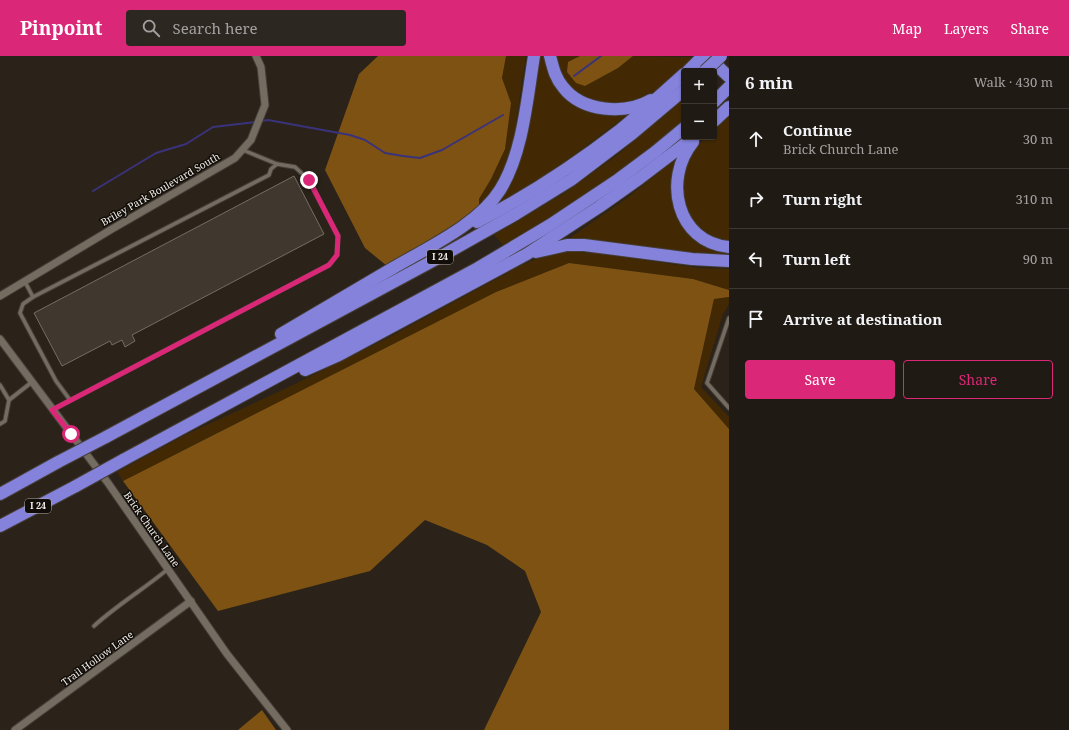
<!DOCTYPE html>
<html lang="en">
<head>
<meta charset="utf-8">
<style>
  body { margin:0; font-family:"Noto Serif",serif; background:#2d2722; color:#f1f3f6 }
  .controls { position:absolute; right:12px; top:12px; display:grid; overflow:hidden; border-radius:4px; box-shadow:0 1px 3px #0004 }
  .controls button { width:36px; height:36px; display:grid; place-items:center; padding:0; border:0; border-bottom:1px solid #3d3834; background:#201a14; color:#f1f3f6; font:20px sans-serif }
  .stop { position:absolute; width:12px; height:12px; margin:-9px; border:3px solid #db2777; border-radius:50%; background:#fff }
  .stop.end { background:#db2777; border-color:#fff; box-shadow:0 1px 4px #0008 }
  .list { margin:0; padding:0; list-style:none }
  h2 { display:flex; justify-content:space-between; align-items:center; height:52px; margin:0; padding:0 16px; font-size:17px }
  h2 small { font-size:13px; font-weight:400; color:#a2a1a0 }
  .list li { display:grid; grid-template-columns:26px 1fr auto; gap:12px; align-items:center; box-sizing:border-box; height:60px; padding:0 16px; border-top:1px solid #3d3834 }
  .list b { display:block; font-size:15px; white-space:nowrap }
  .list p { margin:0; font-size:13px; white-space:nowrap; color:#a2a1a0 }
  .list em { font-size:13px; font-style:normal; color:#a2a1a0 }
  .actions { display:flex; gap:8px; padding:12px 16px }
  .actions a { flex:1; padding:9px 0; border:1px solid #db2777; border-radius:4px; text-align:center; font-size:14px; color:#db2777 }
  .actions .main { background:#db2777; color:#fff }
  .icon { flex:none; width:22px; height:22px; fill:none; stroke:currentColor; stroke-width:2; stroke-linecap:round; stroke-linejoin:round }
  .map { position:relative; flex:none; width:729px; height:674px; overflow:hidden }
  header { display:flex; align-items:center; gap:24px; box-sizing:border-box; height:56px; padding:0 20px; background:#db2777; color:#fff }
  header strong { font-size:19px }
  nav { display:flex; gap:22px; margin-inline-start:auto; font-size:14px }
  .search { width:280px; height:36px; background:#2d2722; display:flex; align-items:center; gap:10px; box-sizing:border-box; padding:0 14px; border-radius:4px; color:#a2a1a0; font-size:15px }
  main { display:flex }
  aside { flex:1; background:#201a14 }
  .map>svg:first-child { display:block }
</style>
</head>
<body>
<header>
<strong>Pinpoint</strong>
<div class="search"><svg class="icon" aria-label="search" viewBox="0 0 24 24"><circle cx="10" cy="10" r="6"/><path d="M15 15l6 6"/></svg>Search here</div>
<nav><a>Map</a><a>Layers</a><a>Share</a></nav>
</header>
<main>
<div class="map">
<svg width="729" height="674" viewBox="0 0 729 674">
  <rect width="100%" height="100%" fill="#2b231a"/>
  <g fill="#422903">
    <polygon points="506,0 526,0 513,87 504,116 492,136 479,151 479,143 491,123 511,47 502,22"/>
    <path d="M537,0H545L546,11L553,24L582,52L606,59L625,57L627,59C582,94 537,127 488,156L501,139Z"/>
    <path d="M556,0H580L569,6L618,12L633,0L693,1C679,13 656,39 638,45C612,54 577,44 562,20C559,15 558,6 556,0Z"/>
    <path d="M684,43V65C629,114 567,152 505,191L494,179L563,138L616,100Z"/>
    <path d="M729,60V185C719,183 708,181 701,174C693,166 684,154 683,142C680,121 690,95 706,81H714V73Z"/>
    <polygon points="678,101 679,161 729,195 729,201 573,183 571,181 627,142"/>
    <polygon points="567,195 594,197 700,212 729,213 729,234 693,223 569,207 496,236 123,425 117,416 187,378 291,330 384,284 522,209 546,199"/>
    <polygon points="729,241 729,248 723,258 701,331 729,361 729,373 694,333 714,243"/>
  </g>
  <g fill="#7d5212">
    <polygon points="378,0 506,0 502,22 511,47 505,93 491,123 479,143 479,151 458,166 387,210 365,192 325,114 359,18"/>
    <polygon points="580,0 633,0 618,12 585,30 576,27 567,16 568,6"/>
    <polygon points="569,207 693,223 729,234 729,241 714,243 694,333 729,373 729,674 484,674 541,556 525,515 487,489 425,464 370,515 218,555 123,425 496,236"/>
    <polygon points="262,654 276,674 238,674"/>
  </g>
  <g fill="none" stroke-linecap="round" stroke-linejoin="round">
    <g stroke="#3a337b" stroke-width="2">
      <polyline points="574,20 601,0"/>
      <polyline points="261,65 268,64 350,79 365,84 385,97 403,100 420,102 442,94 503,59"/>
      <polyline points="93,135 156,97 186,88 213,71 257,66"/>
    </g>
  </g>
  <polygon fill="#40382e" stroke="#766d62" points="294,120 324,178 132,279 135,285 125,291 122,284 112,289 110,285 62,310 34,257"/>
  <g fill="none" stroke-linecap="round" stroke-linejoin="round">
    <defs>
      <g id="service">
        <polyline points="243,94 277,108"/>
        <polyline points="25,226 33,241"/>
        <polyline points="729,262 707,327 729,352"/>
        <polyline points="0,329 9,344 5,365 0,368"/>
        <polyline points="9,344 32,326"/>
        <polyline points="52,354 329,209 337,199 338,180 309,124 295,111 277,108 271,113 269,119 33,241 23,248 20,257 56,325 70,344"/>
        <path d="M94,570C117,549 144,533 168,513"/>
      </g>
      <g id="minor">
        <polyline points="0,240 112,173 235,102 251,84 265,49 261,11 256,0"/>
        <polyline points="0,283 108,427 227,598 287,674"/>
        <polyline points="15,674 191,545"/>
      </g>
      <g id="motorway">
        <path d="M550,0C553,11 555,22 563,31C582,56 625,59 651,44"/>
        <polyline points="707,0 729,21"/>
        <polyline points="688,15 703,0"/>
        <polyline points="714,46 729,31"/>
        <polyline points="714,65 729,51"/>
        <path d="M693,86C663,123 676,186 729,191"/>
        <path d="M477,166C527,140 575,109 620,74C642,56 663,37 684,18"/>
        <polyline points="536,196 567,189 584,189 692,203 729,205"/>
        <path d="M281,278C318,256 356,234 393,212C427,192 479,168 500,134C523,97 527,43 534,0"/>
        <polyline points="305,314 339,299 527,198 599,151 640,122 694,81"/>
        <polyline points="106,381 438,202 516,158 571,124 633,77 684,34"/>
        <polyline points="123,404 478,212 550,169 616,125 655,96 684,72"/>
        <polyline points="0,438 58,406"/>
        <polyline points="0,470 76,430"/>
      </g>
    </defs>
    <use href="#service" stroke="#453e37" stroke-width="5.5"/>
    <use href="#minor" stroke="#453e37" stroke-width="9"/>
    <use href="#motorway" stroke="#453e37" stroke-width="14"/>
    <use href="#service" stroke="#756c61" stroke-width="3.5"/>
    <use href="#minor" stroke="#756c61" stroke-width="7"/>
    <use href="#motorway" stroke="#8482db" stroke-width="12"/>
    <defs>
      <g id="motorway-bridge">
        <polyline points="705,15 721,0"/>
        <polyline points="58,406 106,381"/>
        <polyline points="76,430 123,404"/>
      </g>
    </defs>
    <use href="#motorway-bridge" stroke="#453e37" stroke-width="14" stroke-linecap="butt"/>
    <use href="#motorway-bridge" stroke="#8482db" stroke-width="12"/>
  </g>
  <g fill="none" stroke-linecap="round" stroke-linejoin="round">
    <polyline stroke="#db2777" stroke-width="5" points="71,378 52,354 329,209 337,199 338,180 309,124"/>
  </g>
  <g text-anchor="middle" stroke-width="3" stroke-linejoin="round" paint-order="stroke">
    <g fill="#110d09" stroke="#afaaa4" stroke-width="1">
      <rect x="427" y="194" width="26" height="14" rx="3"/>
      <rect x="25" y="443" width="26" height="14" rx="3"/>
    </g>
    <g font-size="9" font-weight="bold" fill="#f3ede7">
      <text x="440" y="204">I 24</text>
      <text x="38" y="453">I 24</text>
    </g>
    <g font-size="10" fill="#f3ede7" stroke="#110d09">
      <text transform="translate(160 133) rotate(-30)" y="4">Briley Park Boulevard South</text>
      <text transform="translate(152 473) rotate(55)" y="4">Brick Church Lane</text>
      <text transform="translate(97 602) rotate(-36)" y="4">Trail Hollow Lane</text>
    </g>
  </g>
</svg>
<div class="controls">
<button>+</button>
<button>−</button>
</div>
<div class="stop" style="left:71px;top:378px"></div>
<div class="stop end" style="left:309px;top:124px"></div>
</div>
<aside>
<h2>6 min<small>Walk · 430 m</small></h2>
<ul class="list">
<li><svg class="icon" aria-label="ahead" viewBox="0 0 24 24"><path d="M12 20V5M6 11l6-6 6 6"/></svg><div><b>Continue</b><p>Brick Church Lane</p></div><em>30 m</em></li>
<li><svg class="icon" aria-label="right" viewBox="0 0 24 24"><path d="M7 20v-9h11M14 6l5 5-5 5"/></svg><div><b>Turn right</b></div><em>310 m</em></li>
<li><svg class="icon" aria-label="left" viewBox="0 0 24 24"><path d="M17 20v-9H6M10 6l-5 5 5 5"/></svg><div><b>Turn left</b></div><em>90 m</em></li>
<li><svg class="icon" aria-label="arrive" viewBox="0 0 24 24"><path d="M6 21V4h12l-3 4 3 4H6"/></svg><div><b>Arrive at destination</b></div></li>
</ul>
<div class="actions"><a class="main">Save</a><a>Share</a></div>
</aside>
</main>
</body>
</html>
